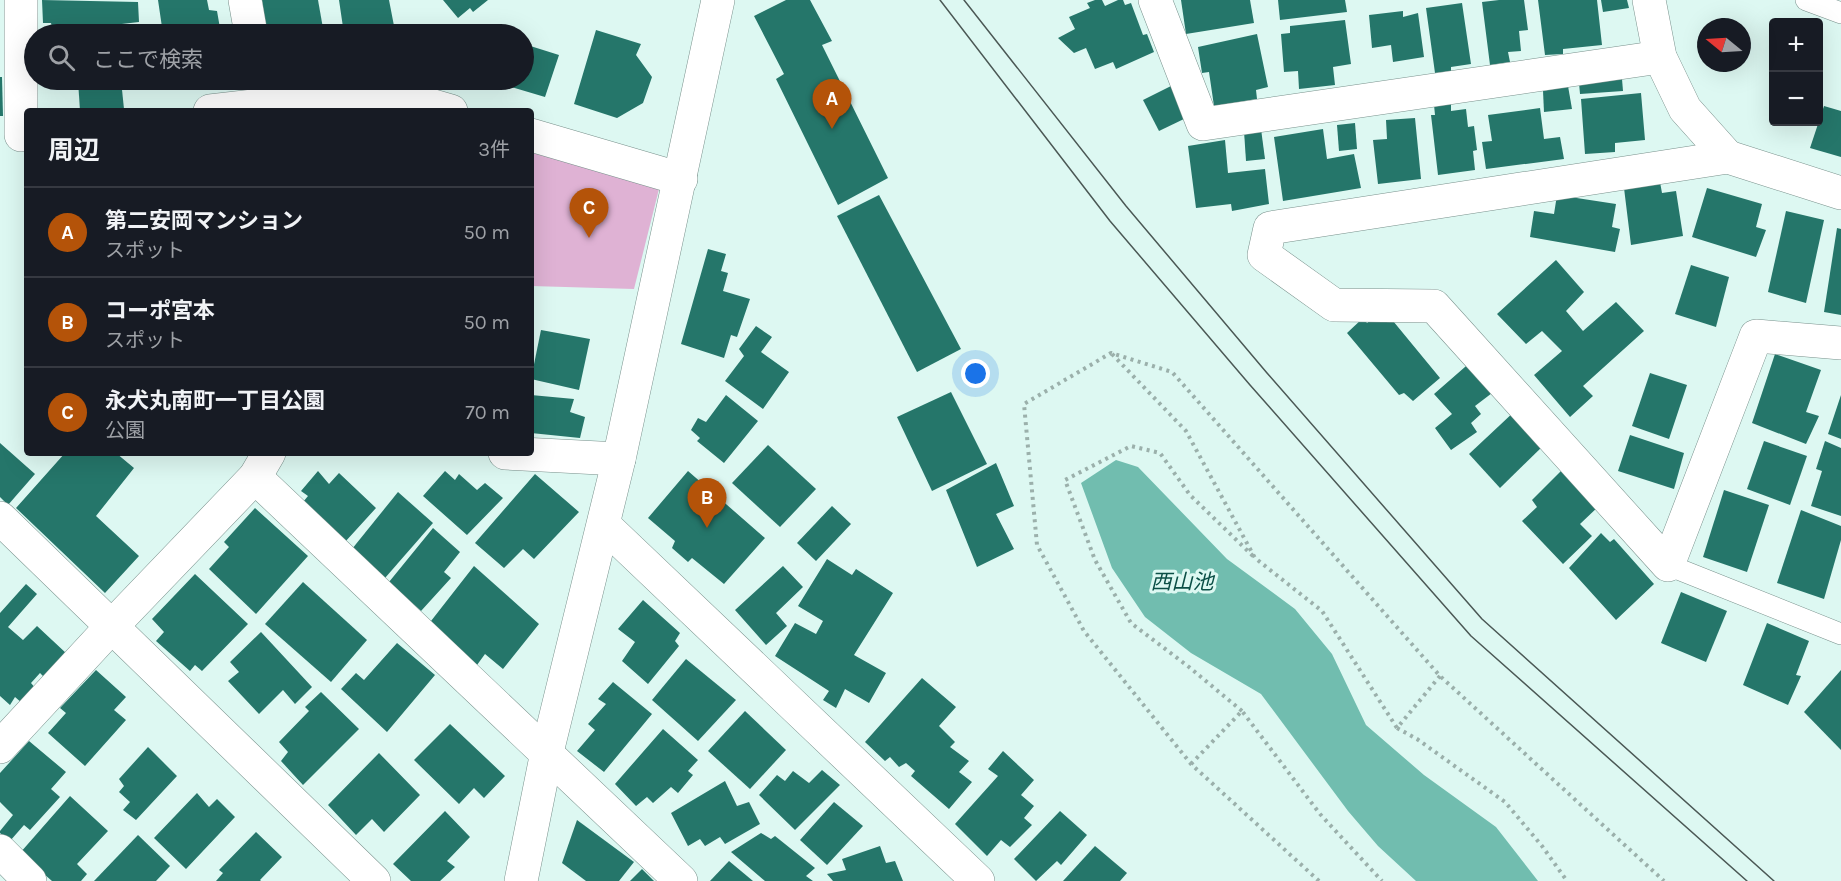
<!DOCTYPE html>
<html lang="ja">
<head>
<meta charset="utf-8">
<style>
  body { margin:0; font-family:Karla,"Noto Sans JP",sans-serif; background:#20242c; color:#f1f3f6 }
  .controls { position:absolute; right:18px; top:18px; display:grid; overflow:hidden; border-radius:6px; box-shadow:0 6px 24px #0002 }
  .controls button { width:54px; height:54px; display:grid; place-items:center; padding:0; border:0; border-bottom:2px solid #363941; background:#171b24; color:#f1f3f6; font:30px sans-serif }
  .compass { position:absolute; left:1697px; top:18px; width:54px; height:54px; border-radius:50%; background:#171b24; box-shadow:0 6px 24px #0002; rotate:288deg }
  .you { position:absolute; left:976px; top:374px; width:21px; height:21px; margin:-15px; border:4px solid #fff; border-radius:50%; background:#1a73e8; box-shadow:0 0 0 9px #1a73e833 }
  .badge { display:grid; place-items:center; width:39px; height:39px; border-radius:50%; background:#b45309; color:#fff; font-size:20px; font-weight:700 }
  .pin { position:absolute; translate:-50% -50px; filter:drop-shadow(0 2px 3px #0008) }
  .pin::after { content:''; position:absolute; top:32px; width:21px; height:18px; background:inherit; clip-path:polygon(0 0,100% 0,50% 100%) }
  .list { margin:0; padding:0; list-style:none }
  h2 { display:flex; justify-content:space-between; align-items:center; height:78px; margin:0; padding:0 24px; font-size:26px }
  h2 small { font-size:20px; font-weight:400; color:#9ea1a6 }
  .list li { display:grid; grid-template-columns:39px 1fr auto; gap:18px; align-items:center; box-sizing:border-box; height:90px; padding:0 24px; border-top:2px solid #363941 }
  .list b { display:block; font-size:22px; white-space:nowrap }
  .list p { margin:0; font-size:20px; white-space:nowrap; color:#9ea1a6 }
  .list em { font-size:20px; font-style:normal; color:#9ea1a6 }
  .icon { flex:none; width:33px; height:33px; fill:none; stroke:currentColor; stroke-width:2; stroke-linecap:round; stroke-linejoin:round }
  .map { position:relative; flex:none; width:1841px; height:881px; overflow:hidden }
  .search { position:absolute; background:#171b24; box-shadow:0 6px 24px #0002; left:24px; top:24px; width:510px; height:66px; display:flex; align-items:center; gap:15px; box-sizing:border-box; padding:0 21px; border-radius:33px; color:#9ea1a6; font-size:22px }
  .panel { position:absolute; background:#171b24; box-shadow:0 6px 24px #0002; left:24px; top:108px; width:510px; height:348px; border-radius:6px }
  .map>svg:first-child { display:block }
</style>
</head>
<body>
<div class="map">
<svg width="1841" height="881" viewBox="0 0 1841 881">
  <rect width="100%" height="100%" fill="#ddf8f2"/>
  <polygon fill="#dfb2d4" points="531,151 659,189 634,289 531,286"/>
  <polygon fill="#71bdaf" points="1116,460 1138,467 1227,559 1295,609 1332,654 1366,725 1424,775 1496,827 1538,881 1416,881 1378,846 1348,811 1261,694 1191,653 1145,617 1112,568 1081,483"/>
  <g fill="#25766a">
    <polygon points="42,0 138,2 139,22 53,32 51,23 43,23"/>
    <polygon points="158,0 207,0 209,10 217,11 221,34 163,34"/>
    <polygon points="262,0 318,0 324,34 267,34"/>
    <polygon points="339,0 389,0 395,31 390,32 390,34 344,34"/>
    <polygon points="443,0 488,0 473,12 470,8 458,18"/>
    <polygon points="786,0 810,0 832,41 822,45 888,178 838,205 776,79 784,74 754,16"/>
    <polygon points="1095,0 1102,0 1105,6 1118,0 1123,0 1125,5 1131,3 1143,35 1147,34 1154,52 1116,69 1113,62 1095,69 1086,48 1074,53 1058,38 1075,29 1069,17 1090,8 1087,3"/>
    <polygon points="1181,0 1250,0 1254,23 1186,34"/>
    <polygon points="1278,0 1345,0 1347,12 1280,20"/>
    <polygon points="1499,0 1524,0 1528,30 1519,31 1521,51 1508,52 1510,62 1490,65 1482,2"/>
    <polygon points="1538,0 1597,0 1602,45 1563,49 1563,54 1545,55"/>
    <polygon points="1601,0 1627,0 1629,8 1603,12"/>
    <polygon points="1462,3 1471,64 1451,67 1451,71 1435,73 1426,8"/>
    <polygon points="1403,11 1403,17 1418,13 1424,57 1393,62 1391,45 1372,48 1369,15"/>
    <polygon points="1345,20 1351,64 1333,67 1335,85 1299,89 1298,71 1284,72 1281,34 1290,33 1290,26"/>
    <polygon points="596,30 641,44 636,55 652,77 643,103 617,118 574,104"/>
    <polygon points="1257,34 1268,87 1256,90 1257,99 1214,106 1209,72 1202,73 1198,47"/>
    <polygon points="524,44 559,55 545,97 494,82 495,80 524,80"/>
    <polygon points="0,77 2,77 3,116 0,116"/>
    <polygon points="1622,79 1623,91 1580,94 1579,83"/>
    <polygon points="78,80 121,80 124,109 80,111"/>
    <polygon points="1171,86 1186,118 1159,131 1143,100"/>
    <polygon points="1568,86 1572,109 1544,112 1543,91"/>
    <polygon points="1641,93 1645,140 1615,143 1615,152 1585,154 1581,99"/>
    <polygon points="1451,103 1451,111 1466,109 1468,127 1474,126 1477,150 1473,151 1475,170 1438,175 1431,115 1435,115 1434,105"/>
    <polygon points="1824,106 1841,111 1841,157 1810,148"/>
    <polygon points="1540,108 1544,139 1560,137 1564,159 1486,169 1482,142 1492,141 1488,115"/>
    <polygon points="1415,118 1421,179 1378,184 1373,140 1387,139 1386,120"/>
    <polygon points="1355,123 1357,149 1339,151 1337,125"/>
    <polygon points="1261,129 1265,159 1246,161 1244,131"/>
    <polygon points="1323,129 1327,159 1354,154 1361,188 1283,201 1274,137"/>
    <polygon points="1225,140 1228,173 1265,169 1269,204 1232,211 1231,204 1196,208 1188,146"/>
    <polygon points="1660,182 1662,193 1676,191 1683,236 1631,245 1624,188"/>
    <polygon points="1707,188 1762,204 1756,227 1766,230 1756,257 1692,237"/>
    <polygon points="879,195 961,349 917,372 837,216"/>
    <polygon points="1557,195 1616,204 1612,227 1620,229 1615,252 1530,237 1534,211 1554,214"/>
    <polygon points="1786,211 1824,220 1806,303 1768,292"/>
    <polygon points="1837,228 1841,229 1841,315 1824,312"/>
    <polygon points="708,249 726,254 721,271 728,273 723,291 750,299 737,337 731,335 724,358 681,344"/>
    <polygon points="1556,260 1584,292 1566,311 1583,331 1616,302 1644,331 1583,386 1593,396 1570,417 1534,375 1562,351 1542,331 1526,344 1497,314"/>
    <polygon points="1691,265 1729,277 1716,327 1675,314"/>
    <polygon points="1384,310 1440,378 1413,401 1404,393 1399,395 1347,333 1363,318 1367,323"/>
    <polygon points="756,326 772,337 761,352 789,372 763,409 725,381 744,356 739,349"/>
    <polygon points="541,330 590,339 579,390 531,379"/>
    <polygon points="1775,354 1821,370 1806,412 1819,416 1806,444 1752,423"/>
    <polygon points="1473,360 1496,390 1475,406 1481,414 1471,423 1477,432 1451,450 1435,428 1452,414 1434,394"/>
    <polygon points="1650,373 1687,385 1669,439 1632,426"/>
    <polygon points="951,392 987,464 932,491 897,417"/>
    <polygon points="531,395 574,399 570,412 585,417 580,438 531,433"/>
    <polygon points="726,395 758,421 724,463 697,441 700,438 691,430 698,418 706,422"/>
    <polygon points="1841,395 1841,439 1828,434"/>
    <polygon points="1516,410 1545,444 1500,488 1469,454"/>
    <polygon points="1630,435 1684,453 1674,489 1618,471"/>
    <polygon points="1764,441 1807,456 1790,505 1747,489"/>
    <polygon points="1825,441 1841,448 1841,516 1811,506 1822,471 1816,469"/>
    <polygon points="0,443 35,474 8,505 0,497"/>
    <polygon points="768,445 816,489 780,527 732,483"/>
    <polygon points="65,453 116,453 134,468 96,516 139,556 105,593 16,508"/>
    <polygon points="996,463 1014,506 996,514 1014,549 977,567 946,490"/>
    <polygon points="1566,466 1600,505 1580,524 1592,536 1563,564 1522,521 1537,507 1532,500"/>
    <polygon points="318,471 329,484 339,473 376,508 345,542 303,502 308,496 301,491"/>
    <polygon points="445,471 455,480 459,474 477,490 485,483 503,498 467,535 423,496"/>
    <polygon points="688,471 765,538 724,584 692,558 688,562 672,548 675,541 648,518"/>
    <polygon points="535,474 579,512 534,559 523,549 504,568 475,543"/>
    <polygon points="1724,490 1769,505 1747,572 1703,557"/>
    <polygon points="398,492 433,523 385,578 352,549"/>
    <polygon points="832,506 851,524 816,561 797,543"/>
    <polygon points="255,508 308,556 256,614 209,569 229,547 224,542"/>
    <polygon points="1801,510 1841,526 1841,540 1824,599 1777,583"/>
    <polygon points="433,528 460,552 444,572 451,578 421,611 389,582"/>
    <polygon points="1601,533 1610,542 1614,539 1654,584 1616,620 1569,568"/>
    <polygon points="827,559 852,575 856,569 893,593 854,655 886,673 869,703 845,689 836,708 823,700 829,691 775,656 795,623 816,634 823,621 798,606"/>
    <polygon points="474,566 539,624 503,669 485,654 477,665 431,621"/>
    <polygon points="783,566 803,587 776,613 787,626 766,645 735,610"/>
    <polygon points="195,574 248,624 202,671 195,665 190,671 156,641 164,632 152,619"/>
    <polygon points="303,582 367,640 331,682 265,624"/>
    <polygon points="26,584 37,594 8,627 23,640 37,626 67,654 45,678 40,673 31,683 36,689 22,703 15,697 10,705 0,696 0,613"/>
    <polygon points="1681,592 1727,611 1706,662 1661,643"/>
    <polygon points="643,600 680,633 675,641 679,646 648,684 622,661 635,642 618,629"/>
    <polygon points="1767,623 1809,641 1796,675 1801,676 1788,705 1743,685"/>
    <polygon points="261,632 312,687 295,704 283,690 259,714 228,681 239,672 230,662"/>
    <polygon points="397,643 435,675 387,732 341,689 356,673 364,680"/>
    <polygon points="686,659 736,700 698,741 652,700"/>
    <polygon points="96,670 126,697 114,710 126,720 85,766 48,733 66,713 60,708"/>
    <polygon points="1841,670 1841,750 1804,712"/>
    <polygon points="922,678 956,707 939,726 955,742 950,747 969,761 959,772 972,782 949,809 911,776 915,771 906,763 899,767 890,757 885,761 865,742"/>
    <polygon points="613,682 652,714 604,772 577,751 595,730 588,724 606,704 598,699"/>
    <polygon points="321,692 359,729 303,785 281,761 288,752 279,742 309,711 305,707"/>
    <polygon points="745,711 786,750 750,789 708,751"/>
    <polygon points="450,724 505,776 484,798 474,788 459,804 414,760"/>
    <polygon points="663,729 698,760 688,771 693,775 678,793 671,787 653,803 647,797 636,806 615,784"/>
    <polygon points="29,741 66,772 51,789 60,797 30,830 24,825 10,841 0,833 0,831 13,815 0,802 0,773"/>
    <polygon points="148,747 177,776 136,820 123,810 130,802 119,792 124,786 119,779"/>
    <polygon points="1003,751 1034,780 1021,795 1034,806 1024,818 1032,825 1010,847 1001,840 987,856 955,824 998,776 988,769"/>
    <polygon points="379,753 420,795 384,832 372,819 356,835 328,805"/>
    <polygon points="822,770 840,785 795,830 759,795 777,775 785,781 793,771 809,783"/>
    <polygon points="725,781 737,806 749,802 760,824 725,844 720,837 705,846 700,839 688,846 671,813"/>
    <polygon points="197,793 209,807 217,799 235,817 186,869 154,838"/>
    <polygon points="70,796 108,831 77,864 87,874 81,881 52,881 20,853"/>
    <polygon points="834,802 863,826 827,865 800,840"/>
    <polygon points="445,811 470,837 447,861 455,867 440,881 411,881 393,864"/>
    <polygon points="1060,811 1087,835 1061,865 1057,861 1036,881 1014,859"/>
    <polygon points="577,820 634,862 619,881 586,881 562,863"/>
    <polygon points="256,832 282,857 260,880 261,881 216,881 223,873 219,870"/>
    <polygon points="761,833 771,839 775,836 815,868 806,876 813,881 765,881 731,852"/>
    <polygon points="138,835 170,866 156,881 94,881"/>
    <polygon points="880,846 886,863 895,861 903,881 833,881 827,874 846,870 842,859"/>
    <polygon points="1095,846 1127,873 1120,881 1063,881"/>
    <polygon points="729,861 753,881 710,881"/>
    <polygon points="642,869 654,881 630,881"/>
  </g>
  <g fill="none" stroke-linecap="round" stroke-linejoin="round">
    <defs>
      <g id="lane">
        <polyline points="1806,0 1841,13"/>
        <polyline points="1668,565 1841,634"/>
      </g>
      <g id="street">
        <polyline points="245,0 251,34"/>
        <polyline points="1155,0 1203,124 1660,57"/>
        <polyline points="1649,0 1660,57 1685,109 1728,157"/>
        <polyline points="210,111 382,91 451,111"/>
        <polyline points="21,135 21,0"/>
        <polyline points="531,135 681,179"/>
        <polyline points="1841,193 1728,157 1270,228 1264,255 1334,305 1434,306 1668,565 1756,336 1841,343"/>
        <polyline points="505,453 619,459"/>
        <polyline points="255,477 681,881"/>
        <polyline points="0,518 374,881"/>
        <polyline points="604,525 978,881"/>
        <polyline points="0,747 113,625 255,477 269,453"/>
        <polyline points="0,851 30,881"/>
      </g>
      <polyline id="secondary" points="521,881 547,752 619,459 718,0"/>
    </defs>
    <use href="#lane" stroke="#79918c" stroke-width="22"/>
    <use href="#street" stroke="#79918c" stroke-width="34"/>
    <use href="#secondary" stroke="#79918c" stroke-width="34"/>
    <g stroke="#9bb0ab" stroke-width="4" stroke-dasharray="3 4.5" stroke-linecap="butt">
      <polyline points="1112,354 1186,431 1255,558 1322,611 1397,728"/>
      <polyline points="1440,676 1397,728 1417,739 1505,802 1542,846 1567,881"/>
      <polyline points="1242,711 1189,667 1131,623 1095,560 1065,480 1131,446 1160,453 1190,495 1255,558"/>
      <polyline points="1191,764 1242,711 1320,814 1382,881"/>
      <polyline points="1319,881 1191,764 1084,631 1037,545 1024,404 1111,353 1172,372 1440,676 1664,881"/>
    </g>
    <use href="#lane" stroke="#fff" stroke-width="21"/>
    <use href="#street" stroke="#fff" stroke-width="33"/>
    <use href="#secondary" stroke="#fff" stroke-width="33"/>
    <g stroke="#4b5855" stroke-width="1.5">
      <polyline points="940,0 1110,221 1250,385 1471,636 1747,881"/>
      <polyline points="964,0 1126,206 1267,373 1482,619 1774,881"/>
    </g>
  </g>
  <g text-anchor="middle" stroke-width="6" stroke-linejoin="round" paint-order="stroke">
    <g font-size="21" font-style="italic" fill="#0b4f46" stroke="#ddf8f2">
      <text x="1182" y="589">西山池</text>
    </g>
  </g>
</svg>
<div class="controls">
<button>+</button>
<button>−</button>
</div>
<svg class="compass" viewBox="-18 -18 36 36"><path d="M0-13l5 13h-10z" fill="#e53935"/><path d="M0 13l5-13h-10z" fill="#9ea1a6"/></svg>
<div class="you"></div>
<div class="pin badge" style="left:832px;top:129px">A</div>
<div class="pin badge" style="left:707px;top:528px">B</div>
<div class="pin badge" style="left:589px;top:238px">C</div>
<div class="search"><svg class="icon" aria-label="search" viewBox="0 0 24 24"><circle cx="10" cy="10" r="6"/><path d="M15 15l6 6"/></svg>ここで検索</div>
<section class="panel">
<h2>周辺<small>3件</small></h2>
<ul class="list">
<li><span class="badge">A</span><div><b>第二安岡マンション</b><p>スポット</p></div><em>50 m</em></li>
<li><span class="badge">B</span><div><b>コーポ宮本</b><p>スポット</p></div><em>50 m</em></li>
<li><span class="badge">C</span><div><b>永犬丸南町一丁目公園</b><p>公園</p></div><em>70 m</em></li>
</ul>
</section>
</div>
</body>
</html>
